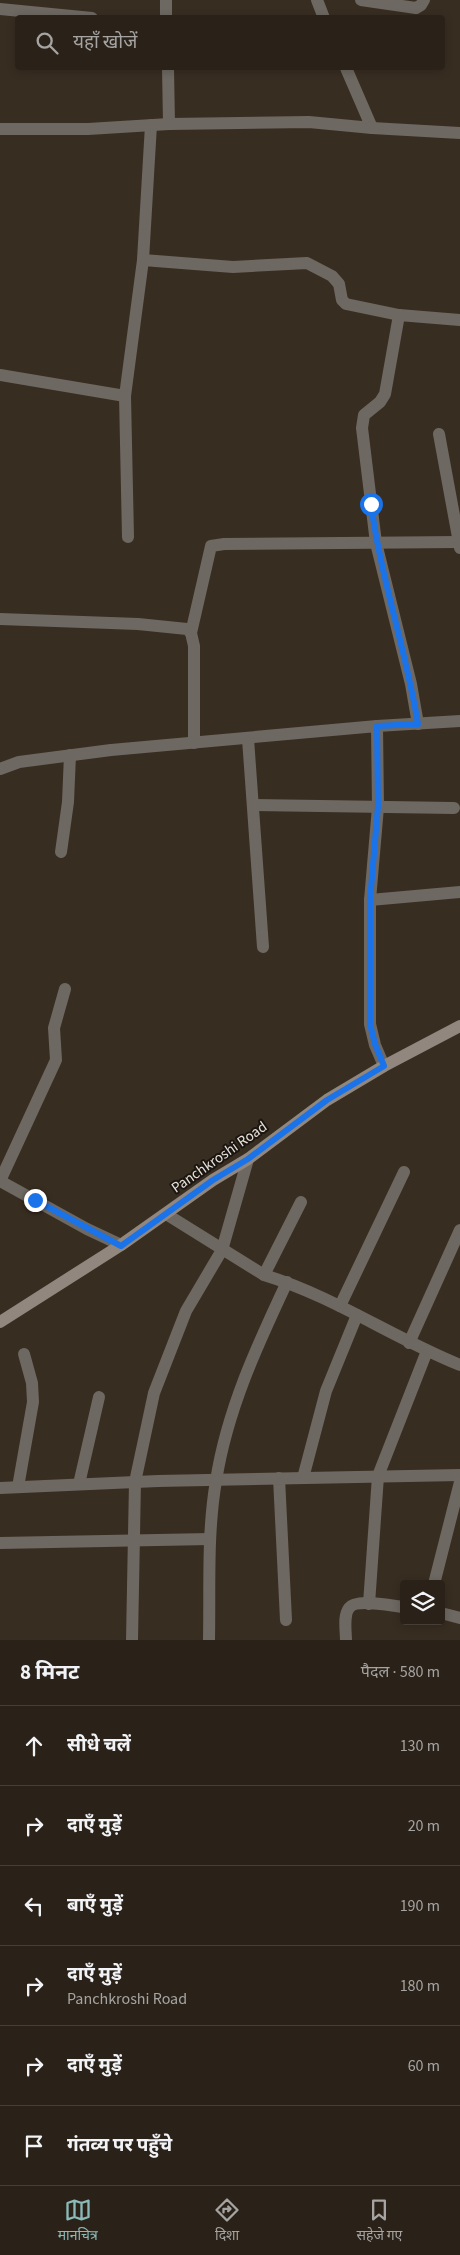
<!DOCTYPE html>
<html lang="hi">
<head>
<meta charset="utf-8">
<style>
  body { margin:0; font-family:"Source Sans 3","Noto Sans Devanagari",sans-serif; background:#362f26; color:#f1f3f6 }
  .controls { position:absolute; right:15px; bottom:15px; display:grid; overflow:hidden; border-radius:5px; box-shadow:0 2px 8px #0003 }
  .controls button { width:45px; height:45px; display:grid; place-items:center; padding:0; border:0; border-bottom:1px solid #463f38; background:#2a2219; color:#f1f3f6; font:25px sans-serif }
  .stop { position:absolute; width:15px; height:15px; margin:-11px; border:4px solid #1a73e8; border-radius:50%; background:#fff }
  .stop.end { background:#1a73e8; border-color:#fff; box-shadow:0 1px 5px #0008 }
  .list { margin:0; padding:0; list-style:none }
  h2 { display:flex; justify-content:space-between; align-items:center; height:65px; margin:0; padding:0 20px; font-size:21px }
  h2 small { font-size:16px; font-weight:400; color:#a5a4a2 }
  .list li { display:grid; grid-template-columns:32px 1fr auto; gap:15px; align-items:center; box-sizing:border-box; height:80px; padding:0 20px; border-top:1px solid #463f38 }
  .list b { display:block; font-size:19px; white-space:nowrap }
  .list p { margin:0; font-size:16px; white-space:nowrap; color:#a5a4a2 }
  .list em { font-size:16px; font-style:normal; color:#a5a4a2 }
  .icon { flex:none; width:28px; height:28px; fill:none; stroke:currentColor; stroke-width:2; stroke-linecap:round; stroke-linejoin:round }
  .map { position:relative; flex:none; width:460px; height:1640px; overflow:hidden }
  .search { position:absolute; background:#2a2219; box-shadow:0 2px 8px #0003; left:15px; right:15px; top:15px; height:55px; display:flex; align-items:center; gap:12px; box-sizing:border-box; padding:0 18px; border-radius:5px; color:#a5a4a2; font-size:19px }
  .sheet { height:545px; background:#2a2219 }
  nav { display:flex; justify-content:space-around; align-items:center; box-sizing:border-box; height:70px; border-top:1px solid #463f38; background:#2a2219; font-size:14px; color:#a5a4a2 }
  nav a { display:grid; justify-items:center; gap:2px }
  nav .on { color:#8bbbb9 }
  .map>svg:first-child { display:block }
</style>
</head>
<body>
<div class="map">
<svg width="460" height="1640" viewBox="0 0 460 1640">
  <rect width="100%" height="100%" fill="#382d21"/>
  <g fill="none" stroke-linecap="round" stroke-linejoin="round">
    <g stroke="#6e6862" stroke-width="12">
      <polyline points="166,0 166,18"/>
      <polyline points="317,0 324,18"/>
      <polyline points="361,0 416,8 421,5 424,0"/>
      <polyline points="0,9 92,18"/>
      <polyline points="168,68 169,124"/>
      <polyline points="346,68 372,128"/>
      <polyline points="0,129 88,129 169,124 309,122 372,128 460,133"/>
      <polyline points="143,260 233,267 307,263 332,276 339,284 342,300 346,304 399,315 460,320"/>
      <polyline points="399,315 385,394 380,402 364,415 362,428 376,543 411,684 418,724"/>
      <polyline points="0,375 125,396 143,260 151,125"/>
      <polyline points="125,396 128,537"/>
      <polyline points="439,434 460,548"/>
      <polyline points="0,619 138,624 187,629 191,633 194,646 194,743"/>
      <polyline points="191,633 211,546 224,544 458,542"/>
      <polyline points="377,726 460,721"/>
      <polyline points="248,739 263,947"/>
      <polyline points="0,769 19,762 111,750 377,726 378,807 370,900 370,1024 375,1045 384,1066"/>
      <polyline points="253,805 454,808"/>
      <polyline points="61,852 68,802 70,755"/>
      <polyline points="370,900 460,892"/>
      <polyline points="0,1181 56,1060 54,1028 65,989"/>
      <polyline points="0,1181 87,1229 121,1245"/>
      <path d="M301,1202L264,1275C333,1296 393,1338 460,1365"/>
      <polyline points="166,1214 264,1275"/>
      <polyline points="340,1306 404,1172"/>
      <polyline points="409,1343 460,1230"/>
      <polyline points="279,1478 286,1620"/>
      <polyline points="303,1478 326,1391 357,1315"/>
      <polyline points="79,1484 99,1397"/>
      <polyline points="18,1487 33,1402 32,1383 24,1354"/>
      <polyline points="0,1488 158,1481 460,1475"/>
      <polyline points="0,1543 210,1539"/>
      <polyline points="434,1584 460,1482"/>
      <polyline points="369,1604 378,1476 427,1351"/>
      <polyline points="441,1613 460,1618"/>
      <polyline points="132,1640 135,1482 154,1393 186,1311 222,1250 248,1159"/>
      <path d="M209,1640C210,1587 207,1533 216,1481C227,1410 257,1346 287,1282"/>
      <path d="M346,1640C346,1631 343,1616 349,1608C356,1598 392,1606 404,1607"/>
    </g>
    <polyline stroke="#91877e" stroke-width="12" points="0,1322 121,1245 213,1180 248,1159 327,1100 384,1066 460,1026"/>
  </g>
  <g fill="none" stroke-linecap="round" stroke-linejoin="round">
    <path stroke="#1a73e8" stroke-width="6" d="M35,1200L121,1246L213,1180L248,1159L327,1100L384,1066L375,1044L370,1024V900L378,806L377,726L418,724C406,650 381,579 371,504"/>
  </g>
  <g text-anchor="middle" stroke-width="4" stroke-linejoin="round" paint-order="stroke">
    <g font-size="15" fill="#e8e1d9" stroke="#1b1611">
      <text transform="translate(219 1157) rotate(-35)" y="5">Panchkroshi Road</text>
    </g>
  </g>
</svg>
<div class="controls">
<button><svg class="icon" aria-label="layers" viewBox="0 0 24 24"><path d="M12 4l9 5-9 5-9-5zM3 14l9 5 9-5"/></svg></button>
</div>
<div class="stop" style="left:371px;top:504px"></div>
<div class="stop end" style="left:35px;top:1200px"></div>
<div class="search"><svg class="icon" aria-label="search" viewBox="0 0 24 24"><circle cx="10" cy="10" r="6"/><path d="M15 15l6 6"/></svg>यहाँ खोजें</div>
</div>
<section class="sheet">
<h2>8 मिनट<small>पैदल · 580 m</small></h2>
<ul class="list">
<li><svg class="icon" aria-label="ahead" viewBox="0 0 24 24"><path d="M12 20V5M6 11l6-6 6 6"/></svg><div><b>सीधे चलें</b></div><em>130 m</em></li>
<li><svg class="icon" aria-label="right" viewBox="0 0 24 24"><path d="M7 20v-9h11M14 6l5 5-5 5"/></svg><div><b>दाएँ मुड़ें</b></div><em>20 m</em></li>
<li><svg class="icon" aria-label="left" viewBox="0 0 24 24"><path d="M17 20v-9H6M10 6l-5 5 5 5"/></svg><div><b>बाएँ मुड़ें</b></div><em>190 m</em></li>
<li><svg class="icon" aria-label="right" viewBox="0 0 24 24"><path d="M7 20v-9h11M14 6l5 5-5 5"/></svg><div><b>दाएँ मुड़ें</b><p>Panchkroshi Road</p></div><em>180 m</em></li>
<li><svg class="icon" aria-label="right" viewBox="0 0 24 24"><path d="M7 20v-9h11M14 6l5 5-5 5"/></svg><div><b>दाएँ मुड़ें</b></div><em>60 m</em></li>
<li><svg class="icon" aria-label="arrive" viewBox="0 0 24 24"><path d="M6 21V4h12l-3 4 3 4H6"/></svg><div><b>गंतव्य पर पहुँचे</b></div></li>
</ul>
</section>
<nav>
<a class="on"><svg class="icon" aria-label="map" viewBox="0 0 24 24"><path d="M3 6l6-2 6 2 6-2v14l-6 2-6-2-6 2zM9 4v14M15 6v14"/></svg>मानचित्र</a>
<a><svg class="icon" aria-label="directions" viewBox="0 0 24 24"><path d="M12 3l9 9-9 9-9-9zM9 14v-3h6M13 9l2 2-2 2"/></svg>दिशा</a>
<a><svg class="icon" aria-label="saved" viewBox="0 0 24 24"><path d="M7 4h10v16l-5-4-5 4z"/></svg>सहेजे गए</a>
</nav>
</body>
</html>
